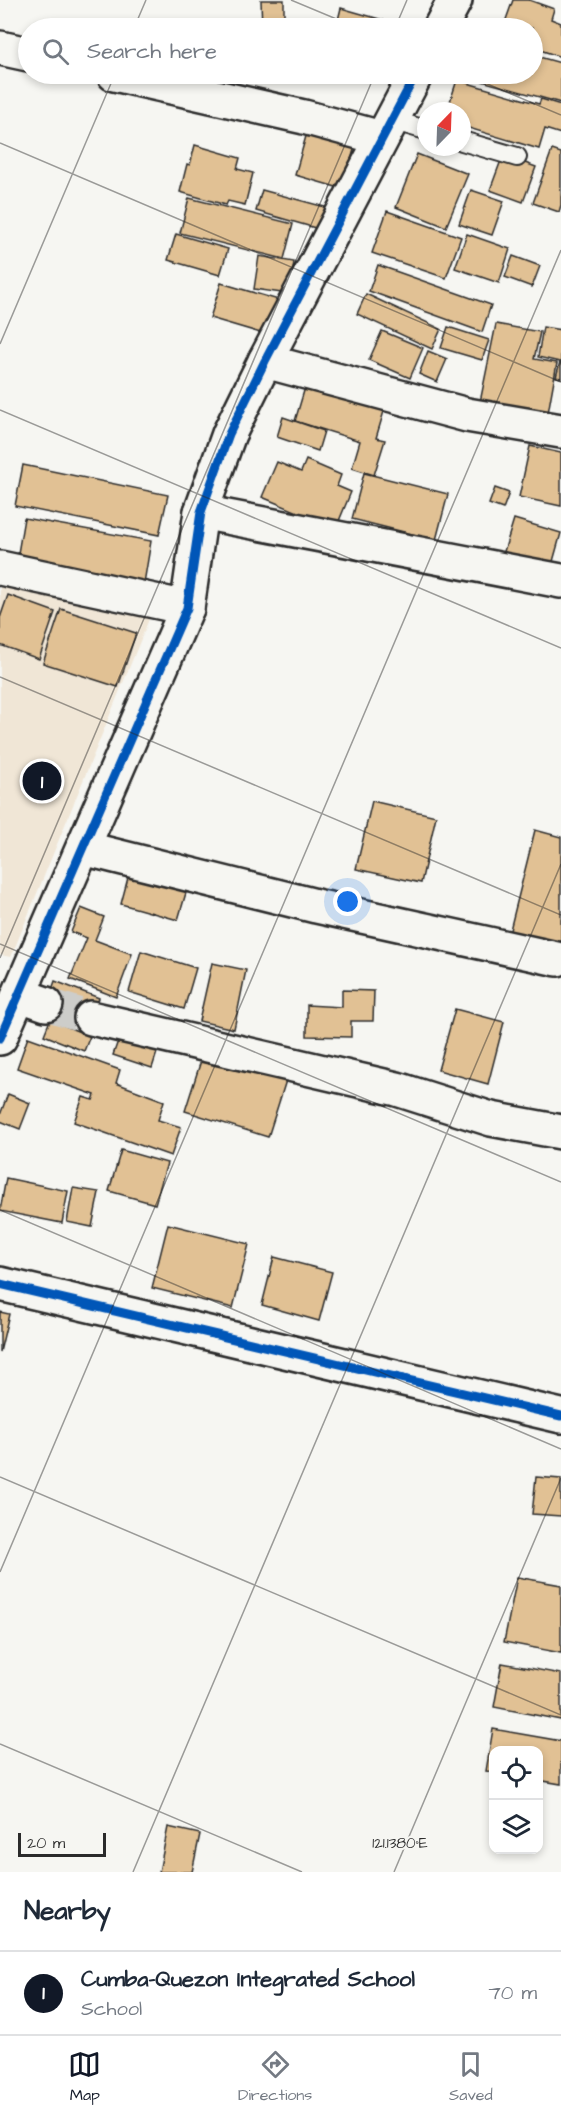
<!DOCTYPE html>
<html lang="en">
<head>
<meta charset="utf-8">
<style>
  body { margin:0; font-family:"Architects Daughter",sans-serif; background:#f6f6f7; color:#1f2937 }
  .controls { position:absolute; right:18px; bottom:18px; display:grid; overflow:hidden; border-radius:12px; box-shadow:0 3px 9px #0003 }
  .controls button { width:54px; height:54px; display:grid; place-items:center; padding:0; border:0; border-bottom:2px solid #e0e1e3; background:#fff; color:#1f2937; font:30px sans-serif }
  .compass { position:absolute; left:417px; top:102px; width:54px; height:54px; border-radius:50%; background:#fff; box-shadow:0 3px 9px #0003; rotate:23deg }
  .scale { position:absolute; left:18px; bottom:15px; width:88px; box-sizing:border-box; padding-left:6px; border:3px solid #2b2b2b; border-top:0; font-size:16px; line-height:21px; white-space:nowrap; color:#2b2b2b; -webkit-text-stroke:4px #f6f6f2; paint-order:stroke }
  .you { position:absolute; left:348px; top:902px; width:21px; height:21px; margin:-15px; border:4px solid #fff; border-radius:50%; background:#1a73e8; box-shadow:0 0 0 9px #1a73e833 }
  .badge { display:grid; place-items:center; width:39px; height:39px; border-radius:50%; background:#111827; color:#fff; font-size:20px; font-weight:700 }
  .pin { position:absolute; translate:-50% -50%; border:3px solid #fff; box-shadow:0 2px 6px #0006 }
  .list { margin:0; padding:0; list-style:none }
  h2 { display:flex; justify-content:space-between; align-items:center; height:78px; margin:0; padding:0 24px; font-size:26px }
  h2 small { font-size:20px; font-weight:400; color:#747a83 }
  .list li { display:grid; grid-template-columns:39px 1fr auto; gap:18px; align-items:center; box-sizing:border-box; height:84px; padding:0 24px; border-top:2px solid #e0e1e3 }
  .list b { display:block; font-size:22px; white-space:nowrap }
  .list p { margin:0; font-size:20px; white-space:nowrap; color:#747a83 }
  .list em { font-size:20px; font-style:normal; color:#747a83 }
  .icon { flex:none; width:33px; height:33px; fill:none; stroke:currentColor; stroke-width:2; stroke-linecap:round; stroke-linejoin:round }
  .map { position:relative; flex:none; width:561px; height:1872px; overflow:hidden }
  .search { position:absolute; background:#fff; box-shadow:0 3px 9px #0003; left:18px; right:18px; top:18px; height:66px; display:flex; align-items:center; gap:15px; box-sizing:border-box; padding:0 21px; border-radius:33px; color:#747a83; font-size:22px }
  .sheet { height:162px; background:#fff }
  nav { display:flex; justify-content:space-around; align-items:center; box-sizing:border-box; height:84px; border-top:2px solid #e0e1e3; background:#fff; font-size:16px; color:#747a83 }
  nav a { display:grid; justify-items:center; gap:3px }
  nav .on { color:#111827 }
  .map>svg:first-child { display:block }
</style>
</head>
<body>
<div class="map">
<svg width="561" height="1872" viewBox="0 0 561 1872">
  <rect width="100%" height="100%" fill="#f6f6f2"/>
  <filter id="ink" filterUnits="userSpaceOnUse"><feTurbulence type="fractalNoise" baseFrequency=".0167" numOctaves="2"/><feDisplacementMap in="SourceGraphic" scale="12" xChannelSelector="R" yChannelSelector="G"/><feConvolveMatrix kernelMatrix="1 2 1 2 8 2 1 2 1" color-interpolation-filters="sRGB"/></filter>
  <g filter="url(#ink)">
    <polygon fill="#f0e6d6" points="0,577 154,607 11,957 0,955"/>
    <g fill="#e1c194" stroke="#2b2b2b" stroke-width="1.5">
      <polygon points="261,0 284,0 284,28 262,28"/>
      <polygon points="513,0 529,0 554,9 551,19 561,23 561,57 540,50 539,52 532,50 532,28 503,28"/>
      <polygon points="341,8 397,24 396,28 336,28"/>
      <polygon points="532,55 561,63 561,103 461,75 462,74 532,74"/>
      <polygon points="457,80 539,104 541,99 561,105 561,134 545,129 539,149 462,126 462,111 447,111"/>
      <polygon points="310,122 358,135 343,189 295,175"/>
      <polygon points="195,145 240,158 237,169 253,173 245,205 228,201 226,205 180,192 187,164 190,165"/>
      <polygon points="552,150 561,153 561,205 559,212 533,203"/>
      <polygon points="417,154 468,174 446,227 396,207"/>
      <polygon points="503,155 536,167 523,202 490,190"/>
      <polygon points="262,190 325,207 319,229 256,211"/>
      <polygon points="471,190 504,201 492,235 459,224"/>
      <polygon points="189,198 293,224 284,259 180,233"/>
      <polygon points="387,211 461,237 446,278 372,253"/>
      <polygon points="176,234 228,249 220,275 168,260"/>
      <polygon points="467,234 510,249 499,283 455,268"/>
      <polygon points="259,256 294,262 289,294 254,289"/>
      <polygon points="513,256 540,266 532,287 505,277"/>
      <polygon points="378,265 491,305 482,332 369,291"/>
      <polygon points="221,283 282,301 271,336 210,318"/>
      <polygon points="366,294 441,329 432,349 357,314"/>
      <polygon points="496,324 540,332 534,359 557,363 548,413 479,407"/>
      <polygon points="448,327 489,340 482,360 441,348"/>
      <polygon points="543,327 561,330 561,378 556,377 560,362 538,357"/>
      <polygon points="382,331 423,348 410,378 369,360"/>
      <polygon points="428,351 447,359 437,382 419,374"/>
      <polygon points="309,374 388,398 376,438 385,440 374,475 352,468 360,441 295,421"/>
      <polygon points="283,417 324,431 318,451 277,437"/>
      <polygon points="530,446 561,453 561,506 519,497"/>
      <polygon points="306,460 341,475 337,486 351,492 336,528 262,497 277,462 301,472"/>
      <polygon points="23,465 168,495 159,535 15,506"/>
      <polygon points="364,473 448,494 436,540 352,519"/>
      <polygon points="495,488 509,493 503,509 489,504"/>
      <polygon points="24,518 151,541 143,589 16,565"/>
      <polygon points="514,519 561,533 550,572 502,558"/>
      <polygon points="8,595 55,612 39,659 0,645 0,618"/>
      <polygon points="61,609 136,633 118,687 43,663"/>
      <polygon points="372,801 436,816 421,883 356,869"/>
      <polygon points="535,830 561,837 561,955 507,942"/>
      <polygon points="130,870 188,886 178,920 121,904"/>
      <polygon points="81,908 104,917 95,940 132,954 116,997 70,979 87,938 71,932"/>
      <polygon points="141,951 196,968 184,1009 129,992"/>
      <polygon points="212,963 246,970 234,1029 199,1021"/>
      <polygon points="55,981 99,998 89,1028 44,1012"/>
      <polygon points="342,990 374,991 373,1021 351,1021 351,1037 307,1036 307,1005 342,1007"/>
      <polygon points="455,1009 504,1022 488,1084 438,1070"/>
      <polygon points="50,1020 90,1036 84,1051 44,1035"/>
      <polygon points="123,1027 161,1040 152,1068 113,1055"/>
      <polygon points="28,1037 120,1070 116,1083 164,1101 158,1120 181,1127 171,1156 74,1122 83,1097 93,1100 95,1095 17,1068"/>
      <polygon points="205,1048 288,1074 268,1137 185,1111"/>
      <polygon points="8,1094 30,1103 20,1129 0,1121 0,1115"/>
      <polygon points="121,1150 167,1163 155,1204 109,1191"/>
      <polygon points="6,1178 68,1191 62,1223 0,1211"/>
      <polygon points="73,1188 99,1192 92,1227 67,1222"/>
      <polygon points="168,1224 249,1244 233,1308 152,1288"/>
      <polygon points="274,1257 332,1272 319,1321 262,1305"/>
      <polygon points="0,1312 9,1314 0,1352"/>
      <polygon points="536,1477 561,1479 561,1516 532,1514"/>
      <polygon points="517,1577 561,1585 561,1653 504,1642"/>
      <polygon points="502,1663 561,1674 561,1720 494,1707"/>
      <polygon points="493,1729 561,1741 561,1784 538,1780 538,1750 494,1750 494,1772 486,1771"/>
      <polygon points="168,1827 200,1834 192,1872 159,1872"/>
    </g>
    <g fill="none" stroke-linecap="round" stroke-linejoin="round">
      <polyline stroke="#cdcdca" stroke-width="33" stroke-dasharray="33 16" stroke-linecap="butt" points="46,1004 91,1018"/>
      <defs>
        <g id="service">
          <polyline points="391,120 426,130"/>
          <polyline points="462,141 517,157"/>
        </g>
        <g id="minor">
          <polyline points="0,48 28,54"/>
          <polyline points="114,74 304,117 381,138"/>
          <polyline points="265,361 467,415 561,431"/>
          <polyline points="201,512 561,581"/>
          <polyline points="0,568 187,608"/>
          <polyline points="83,848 316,906 557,959"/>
          <polyline points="20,995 46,1004"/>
          <polyline points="91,1018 397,1089 491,1119 561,1132"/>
          <polyline points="0,1284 561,1416"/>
        </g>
        <g id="tertiary">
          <polyline points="440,28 455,0"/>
          <polyline points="0,1038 187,608 201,512 229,434 265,361 416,74"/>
        </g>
      </defs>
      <use href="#service" stroke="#2b2b2b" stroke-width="22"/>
      <use href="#minor" stroke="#2b2b2b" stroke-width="38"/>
      <use href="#tertiary" stroke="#2b2b2b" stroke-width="38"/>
      <use href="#service" stroke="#f6f6f2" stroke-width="18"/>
      <use href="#minor" stroke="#f6f6f2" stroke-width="33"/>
      <use href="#tertiary" stroke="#f6f6f2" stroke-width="33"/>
      <defs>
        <g id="cycleway">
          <polyline points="0,1038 187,608 201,512 229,434 265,361 416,74"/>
          <polyline points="0,1284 561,1416"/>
        </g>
      </defs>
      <use href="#cycleway" stroke="#f6f6f2" stroke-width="13"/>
      <use href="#cycleway" stroke="#0057b8" stroke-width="9"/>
    </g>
  </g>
  <path fill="none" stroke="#2b2b2b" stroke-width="1.5" stroke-opacity="0.45" d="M291,0L358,28M134,28L146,0M395,28L407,0M464,74L561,115M0,143L561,382M0,344L115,74M0,410L561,648M0,677L561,915M0,944L561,1182M0,958L375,74M0,1210L561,1449M0,1477L561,1715M0,1572L561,250M0,1744L302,1872M133,1872L561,864M394,1872L561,1478"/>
  <g font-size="15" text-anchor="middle" fill="#2b2b2b" stroke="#f6f6f2" stroke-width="4.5" stroke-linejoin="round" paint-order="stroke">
    <text x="400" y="1848">121.1380°E</text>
  </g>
</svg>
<div class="controls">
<button><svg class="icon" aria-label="locate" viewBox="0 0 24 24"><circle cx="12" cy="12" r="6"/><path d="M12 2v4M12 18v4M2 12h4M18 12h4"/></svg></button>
<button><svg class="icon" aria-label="layers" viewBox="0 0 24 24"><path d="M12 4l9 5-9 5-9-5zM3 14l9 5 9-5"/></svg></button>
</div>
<svg class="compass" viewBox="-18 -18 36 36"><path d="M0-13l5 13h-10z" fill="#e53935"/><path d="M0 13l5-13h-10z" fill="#747a83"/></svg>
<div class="scale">20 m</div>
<div class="you"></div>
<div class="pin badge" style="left:42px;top:781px">1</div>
<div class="search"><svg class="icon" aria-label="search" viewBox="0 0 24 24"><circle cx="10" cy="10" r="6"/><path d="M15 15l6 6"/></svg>Search here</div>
</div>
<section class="sheet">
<h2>Nearby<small></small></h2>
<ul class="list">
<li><span class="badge">1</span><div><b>Cumba-Quezon Integrated School</b><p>School</p></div><em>70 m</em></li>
</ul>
</section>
<nav>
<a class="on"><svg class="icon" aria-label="map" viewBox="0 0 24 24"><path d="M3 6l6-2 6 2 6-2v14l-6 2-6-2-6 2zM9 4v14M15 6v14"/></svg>Map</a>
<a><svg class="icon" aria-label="directions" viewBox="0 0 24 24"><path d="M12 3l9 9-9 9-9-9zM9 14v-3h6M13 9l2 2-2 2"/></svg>Directions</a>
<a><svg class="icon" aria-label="saved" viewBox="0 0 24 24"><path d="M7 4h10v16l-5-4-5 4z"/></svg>Saved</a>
</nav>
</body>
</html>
